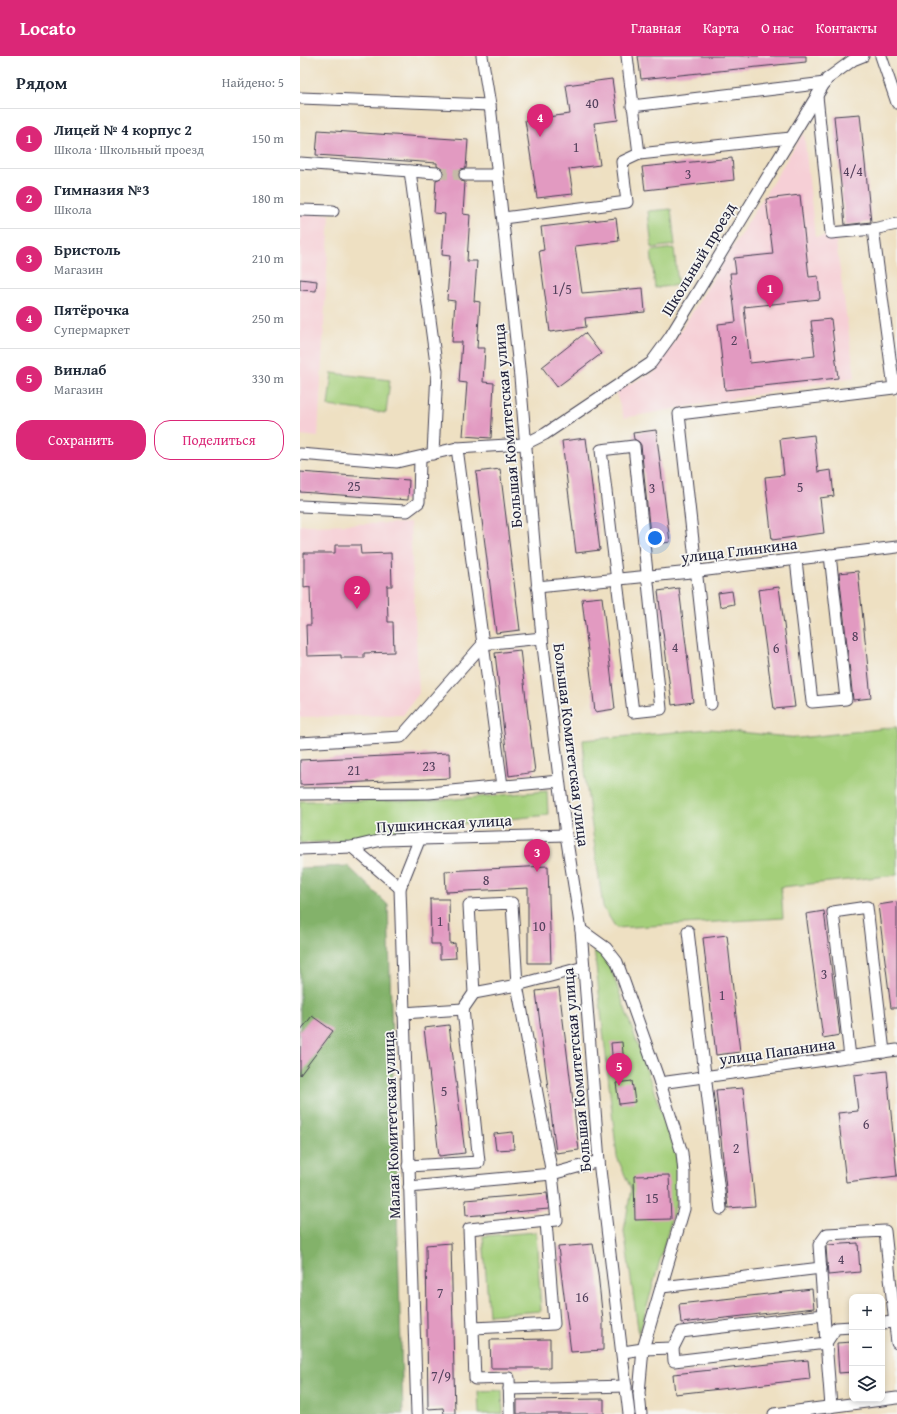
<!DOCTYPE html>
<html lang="ru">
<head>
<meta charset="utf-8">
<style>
  body { margin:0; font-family:"Gentium Book Plus",serif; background:#f2f2f3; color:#1f2937 }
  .controls { position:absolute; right:12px; bottom:12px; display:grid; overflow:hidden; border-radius:8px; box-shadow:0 2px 6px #0003 }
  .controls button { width:36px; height:36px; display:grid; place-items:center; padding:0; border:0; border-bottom:1px solid #e0e1e3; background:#fff; color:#1f2937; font:20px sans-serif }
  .you { position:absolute; left:355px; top:482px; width:14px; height:14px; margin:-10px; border:3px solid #fff; border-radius:50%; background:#1a73e8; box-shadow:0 0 0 6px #1a73e833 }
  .badge { display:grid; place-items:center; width:26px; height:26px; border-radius:50%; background:#db2777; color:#fff; font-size:13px; font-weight:700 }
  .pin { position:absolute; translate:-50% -33px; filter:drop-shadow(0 1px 2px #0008) }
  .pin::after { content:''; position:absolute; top:21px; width:14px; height:12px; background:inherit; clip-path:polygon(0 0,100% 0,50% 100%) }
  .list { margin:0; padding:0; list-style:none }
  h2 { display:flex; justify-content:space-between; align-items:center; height:52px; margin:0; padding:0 16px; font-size:17px }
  h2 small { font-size:13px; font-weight:400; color:#747a83 }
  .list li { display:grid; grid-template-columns:26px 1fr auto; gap:12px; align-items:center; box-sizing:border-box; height:60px; padding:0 16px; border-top:1px solid #e0e1e3 }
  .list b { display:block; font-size:15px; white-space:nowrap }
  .list p { margin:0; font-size:13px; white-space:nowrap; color:#747a83 }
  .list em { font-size:13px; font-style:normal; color:#747a83 }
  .actions { display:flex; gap:8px; padding:12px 16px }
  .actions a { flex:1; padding:9px 0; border:1px solid #db2777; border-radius:16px; text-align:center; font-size:14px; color:#db2777 }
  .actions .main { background:#db2777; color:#fff }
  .icon { flex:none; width:22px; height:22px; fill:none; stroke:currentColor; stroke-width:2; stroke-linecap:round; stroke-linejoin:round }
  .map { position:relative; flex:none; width:597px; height:1358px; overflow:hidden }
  header { display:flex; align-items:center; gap:24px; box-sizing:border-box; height:56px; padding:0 20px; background:#db2777; color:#fff }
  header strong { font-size:19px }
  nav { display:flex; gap:22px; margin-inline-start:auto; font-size:14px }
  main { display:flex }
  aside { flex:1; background:#fff }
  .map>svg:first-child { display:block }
</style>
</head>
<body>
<header>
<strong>Locato</strong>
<nav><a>Главная</a><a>Карта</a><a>О нас</a><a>Контакты</a></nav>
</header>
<main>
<aside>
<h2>Рядом<small>Найдено: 5</small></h2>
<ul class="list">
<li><span class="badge">1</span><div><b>Лицей № 4 корпус 2</b><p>Школа · Школьный проезд</p></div><em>150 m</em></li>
<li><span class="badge">2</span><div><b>Гимназия №3</b><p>Школа</p></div><em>180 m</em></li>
<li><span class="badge">3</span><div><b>Бристоль</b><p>Магазин</p></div><em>210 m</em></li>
<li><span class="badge">4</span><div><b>Пятёрочка</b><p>Супермаркет</p></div><em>250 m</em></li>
<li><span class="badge">5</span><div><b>Винлаб</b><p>Магазин</p></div><em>330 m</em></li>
</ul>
<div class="actions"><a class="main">Сохранить</a><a>Поделиться</a></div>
</aside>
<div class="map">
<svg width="597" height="1358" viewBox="0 0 597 1358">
  <rect width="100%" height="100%" fill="#f6f6f2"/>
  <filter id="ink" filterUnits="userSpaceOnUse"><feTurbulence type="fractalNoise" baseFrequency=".025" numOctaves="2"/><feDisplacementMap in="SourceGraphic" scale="8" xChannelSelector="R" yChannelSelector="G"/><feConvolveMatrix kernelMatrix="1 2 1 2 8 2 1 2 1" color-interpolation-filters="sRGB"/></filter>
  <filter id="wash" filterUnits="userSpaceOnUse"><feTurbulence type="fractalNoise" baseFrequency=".012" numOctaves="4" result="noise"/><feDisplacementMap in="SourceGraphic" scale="16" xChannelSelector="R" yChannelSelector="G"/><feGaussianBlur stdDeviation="0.9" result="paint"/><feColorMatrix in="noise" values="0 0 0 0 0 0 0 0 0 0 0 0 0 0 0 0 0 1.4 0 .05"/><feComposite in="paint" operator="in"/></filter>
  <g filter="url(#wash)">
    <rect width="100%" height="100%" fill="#eee0c2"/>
    <g fill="#f6cfd6">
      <polygon points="504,76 515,181 535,179 555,321 324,362 315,335 355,316"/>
      <polygon points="0,157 30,158 18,381 0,379"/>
      <polygon points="110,467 119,637 103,659 0,661 0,469"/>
    </g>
    <g fill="#a4cf7a" stroke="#63785a">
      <polygon points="371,153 375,189 352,192 348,155"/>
      <polygon points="374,192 378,229 355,232 351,195"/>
      <polygon points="32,317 90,324 86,357 28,350"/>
      <polygon points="597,671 597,819 481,831 483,862 316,872 303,851 286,727 283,684 410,673 499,682"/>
      <polygon points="247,735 248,759 94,775 46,785 0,787 0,745 133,745"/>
      <polygon points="294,892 303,899 311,913 377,1100 376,1147 339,1279 324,1175 331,1133 317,1101"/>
      <polygon points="236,1176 241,1255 189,1259 183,1180"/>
      <polygon points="202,1334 203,1358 179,1358 178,1335"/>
    </g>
    <polygon fill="#83b26a" stroke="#526a52" points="48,810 88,849 103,1358 0,1358 0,812"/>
    <g id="blocks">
      <g fill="#e29ac1">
        <polygon points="338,0 506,0 506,6 341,23"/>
        <polygon points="312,23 318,64 294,67 300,109 269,113 273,138 237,142 225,64 270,58 266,29"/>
        <polygon points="560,58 571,166 545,169 534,60"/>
        <polygon points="18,74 168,84 166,112 161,113 158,119 161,125 165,126 163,158 170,159 167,205 177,205 174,245 180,246 177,292 185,292 183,326 194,327 191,382 163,380 167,327 159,326 162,286 152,286 155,245 147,244 150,200 142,199 145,158 134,157 136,124 143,121 143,114 137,110 137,107 16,99"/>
        <polygon points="432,102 434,124 345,134 342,111"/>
        <polygon points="500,139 509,221 518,220 520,243 444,251 450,307 515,300 511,265 531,263 538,322 425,334 418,268 436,266 430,217 436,217 434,202 473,198 466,143"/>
        <polygon points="316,162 319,185 275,190 282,237 343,232 345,256 285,262 286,271 250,276 239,195 244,194 241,171"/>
        <polygon points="0,223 17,225 16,235 0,234"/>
        <polygon points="285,277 301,298 257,331 242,311"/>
        <polygon points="356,374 370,486 351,489 341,389 339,386 334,383 333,377"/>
        <polygon points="514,379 518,416 531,414 534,440 520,442 524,477 472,484 465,421 484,419 480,383"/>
        <polygon points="286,382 300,494 276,497 262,385"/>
        <polygon points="200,413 220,574 196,577 176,416"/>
        <polygon points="0,416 109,424 108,444 0,436"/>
        <polygon points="35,489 60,489 61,498 91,497 92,530 87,530 88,566 93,566 94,596 64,597 64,602 41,602 41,599 7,600 6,569 11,569 10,531 4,532 4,497 35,497"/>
        <polygon points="558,515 571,642 553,644 539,517"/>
        <polygon points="479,531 495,651 474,653 458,534"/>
        <polygon points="379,532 393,646 372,649 358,535"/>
        <polygon points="432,535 434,548 420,551 418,537"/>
        <polygon points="302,541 315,653 295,656 282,543"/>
        <polygon points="220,594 235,716 209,720 195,597"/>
        <polygon points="149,697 150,722 0,729 0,704"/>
        <polygon points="248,810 251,907 228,907 228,832 146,836 145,815"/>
        <polygon points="130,843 149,843 150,888 155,887 156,902 140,903 140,888 131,888"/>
        <polygon points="597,846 597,952 591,952 578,849"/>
        <polygon points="524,855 540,979 523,982 506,858"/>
        <polygon points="427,879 440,996 416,999 403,882"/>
        <polygon points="259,932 279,1094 256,1097 236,935"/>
        <polygon points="12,960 33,975 0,1019 0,975"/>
        <polygon points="149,969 165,1097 139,1100 124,972"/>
        <polygon points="322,986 324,1009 313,1010 311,987"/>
        <polygon points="587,1015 597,1120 546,1126 538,1057 558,1055 554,1019"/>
        <polygon points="332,1025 335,1046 319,1048 316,1027"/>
        <polygon points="443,1032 455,1150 428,1152 416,1034"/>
        <polygon points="213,1076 214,1093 196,1094 194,1078"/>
        <polygon points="369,1119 371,1163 335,1164 334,1120"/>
        <polygon points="247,1137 249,1153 166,1160 165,1144"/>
        <polygon points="151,1187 155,1358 144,1358 143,1352 128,1353 126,1189"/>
        <polygon points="558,1187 560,1216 528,1219 526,1191 528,1189"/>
        <polygon points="293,1188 298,1217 303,1265 303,1294 271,1296 258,1191"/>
        <polygon points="512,1233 514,1252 381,1267 379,1248"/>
        <polygon points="250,1283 250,1312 191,1312 190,1284"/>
        <polygon points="552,1286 552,1316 539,1317 537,1287"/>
        <polygon points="508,1304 510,1323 375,1338 373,1318"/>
        <polygon points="304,1343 304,1358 217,1358 217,1344"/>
      </g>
    </g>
  </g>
  <g filter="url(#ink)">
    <use href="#blocks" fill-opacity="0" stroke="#413e4f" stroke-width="1"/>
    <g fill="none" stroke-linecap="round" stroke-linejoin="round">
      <polyline stroke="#c5baa7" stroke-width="11" stroke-dasharray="11 5.5" stroke-linecap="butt" points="137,117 165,119"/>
      <defs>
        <g id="minor">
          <polyline points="182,0 190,49 220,321 242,582 266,779 281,874 299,1105 329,1358"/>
          <polyline points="327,0 339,98 491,82"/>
          <polyline points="581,0 597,47"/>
          <polyline points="517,40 531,177 573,173"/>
          <polyline points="0,42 190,49"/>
          <polyline points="332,50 525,27"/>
          <polyline points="0,107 137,117"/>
          <polyline points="110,115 137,315 133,398"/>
          <polyline points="165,119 197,119"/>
          <polyline points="0,154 33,155"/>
          <polyline points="203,162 327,146 322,106 339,98"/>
          <polygon points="334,390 361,653 333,656 301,394"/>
          <polyline points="0,398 97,406 157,392 225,388 245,378 351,307 370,281 527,23 553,4 563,0"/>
          <polyline points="0,450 107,455 119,446 120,402"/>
          <polyline points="496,504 512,646 546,643 530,499"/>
          <polyline points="237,531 391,516 597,491"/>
          <polyline points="411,648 379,358 594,332 573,173 597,168"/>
          <polyline points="0,687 101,681 183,588 157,392"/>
          <polyline points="202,730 183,588 242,582"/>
          <polyline points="0,738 129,737 259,725"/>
          <polyline points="52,791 100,832"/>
          <polyline points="0,793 52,791 82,784 266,779"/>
          <polyline points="281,874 306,892 317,906 360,1027 382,1097 384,1117 384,1153 343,1293 339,1337 341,1358"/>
          <polyline points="388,875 421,1153"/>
          <polyline points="174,937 217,929 284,911"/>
          <polyline points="103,957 163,953 174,937 169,849 212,847 217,929 252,1118 109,1131"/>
          <polyline points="550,1001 533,856 567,851 584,996"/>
          <polyline points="360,1027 597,994"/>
          <polyline points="108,1110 179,1106 163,953"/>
          <polyline points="362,1231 521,1212"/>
          <polyline points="524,1259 531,1351"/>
          <polyline points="582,1267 595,1266"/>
          <polyline points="552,1271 536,1272 526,1287 374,1305 373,1292 381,1276 524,1259 519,1189 527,1178 585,1175 597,1287"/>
          <polyline points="173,1272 254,1268 246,1165"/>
          <polyline points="323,1296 343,1293 373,1292"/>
          <polyline points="209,1333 326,1330"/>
          <polyline points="117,1358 100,832 120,782"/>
          <polyline points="210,1358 209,1322 175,1323 169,1173 257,1164 252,1118 299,1105"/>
          <polyline points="474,1358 597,1342"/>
        </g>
      </defs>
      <use href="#minor" stroke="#413e4f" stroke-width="13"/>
      <use href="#minor" stroke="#fff" stroke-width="11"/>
    </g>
  </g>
  <g text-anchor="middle" stroke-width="3.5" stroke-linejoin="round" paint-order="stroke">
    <g font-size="14" fill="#52405c">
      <text x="292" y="52">40</text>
      <text x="276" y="96">1</text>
      <text x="553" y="120">4/4</text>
      <text x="388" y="123">3</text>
      <text x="262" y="238">1/5</text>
      <text x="434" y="289">2</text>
      <text x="54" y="435">25</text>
      <text x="500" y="436">5</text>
      <text x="352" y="437">3</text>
      <text x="555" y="585">8</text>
      <text x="375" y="596">4</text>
      <text x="476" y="597">6</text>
      <text x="129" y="715">23</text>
      <text x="54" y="719">21</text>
      <text x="186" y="829">8</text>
      <text x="140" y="870">1</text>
      <text x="239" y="875">10</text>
      <text x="524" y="923">3</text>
      <text x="422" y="944">1</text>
      <text x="144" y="1040">5</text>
      <text x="566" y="1073">6</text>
      <text x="436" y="1097">2</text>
      <text x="352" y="1147">15</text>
      <text x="541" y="1208">4</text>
      <text x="140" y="1242">7</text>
      <text x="282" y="1246">16</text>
      <text x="141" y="1325">7/9</text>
    </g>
    <g font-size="16" fill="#22223b" stroke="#f6f6f2">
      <text transform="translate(398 203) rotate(-59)" y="6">Школьный проезд</text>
      <text transform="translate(207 370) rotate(-95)" y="6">Большая Комитетская улица</text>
      <text transform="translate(439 494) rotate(-7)" y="6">улица Глинкина</text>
      <text transform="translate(272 689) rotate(83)" y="6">Большая Комитетская улица</text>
      <text transform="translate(144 767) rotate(-3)" y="6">Пушкинская улица</text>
      <text transform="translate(477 995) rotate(-8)" y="6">улица Папанина</text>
      <text transform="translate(276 1014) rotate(-95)" y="6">Большая Комитетская улица</text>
      <text transform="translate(91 1069) rotate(-92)" y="6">Малая Комитетская улица</text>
    </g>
  </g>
</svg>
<div class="controls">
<button>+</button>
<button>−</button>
<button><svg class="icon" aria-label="layers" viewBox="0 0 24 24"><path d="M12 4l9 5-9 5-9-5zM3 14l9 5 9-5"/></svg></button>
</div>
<div class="you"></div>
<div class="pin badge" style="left:470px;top:252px">1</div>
<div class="pin badge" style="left:57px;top:553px">2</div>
<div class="pin badge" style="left:237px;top:816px">3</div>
<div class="pin badge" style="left:240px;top:81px">4</div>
<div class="pin badge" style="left:319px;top:1030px">5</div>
</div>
</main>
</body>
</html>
